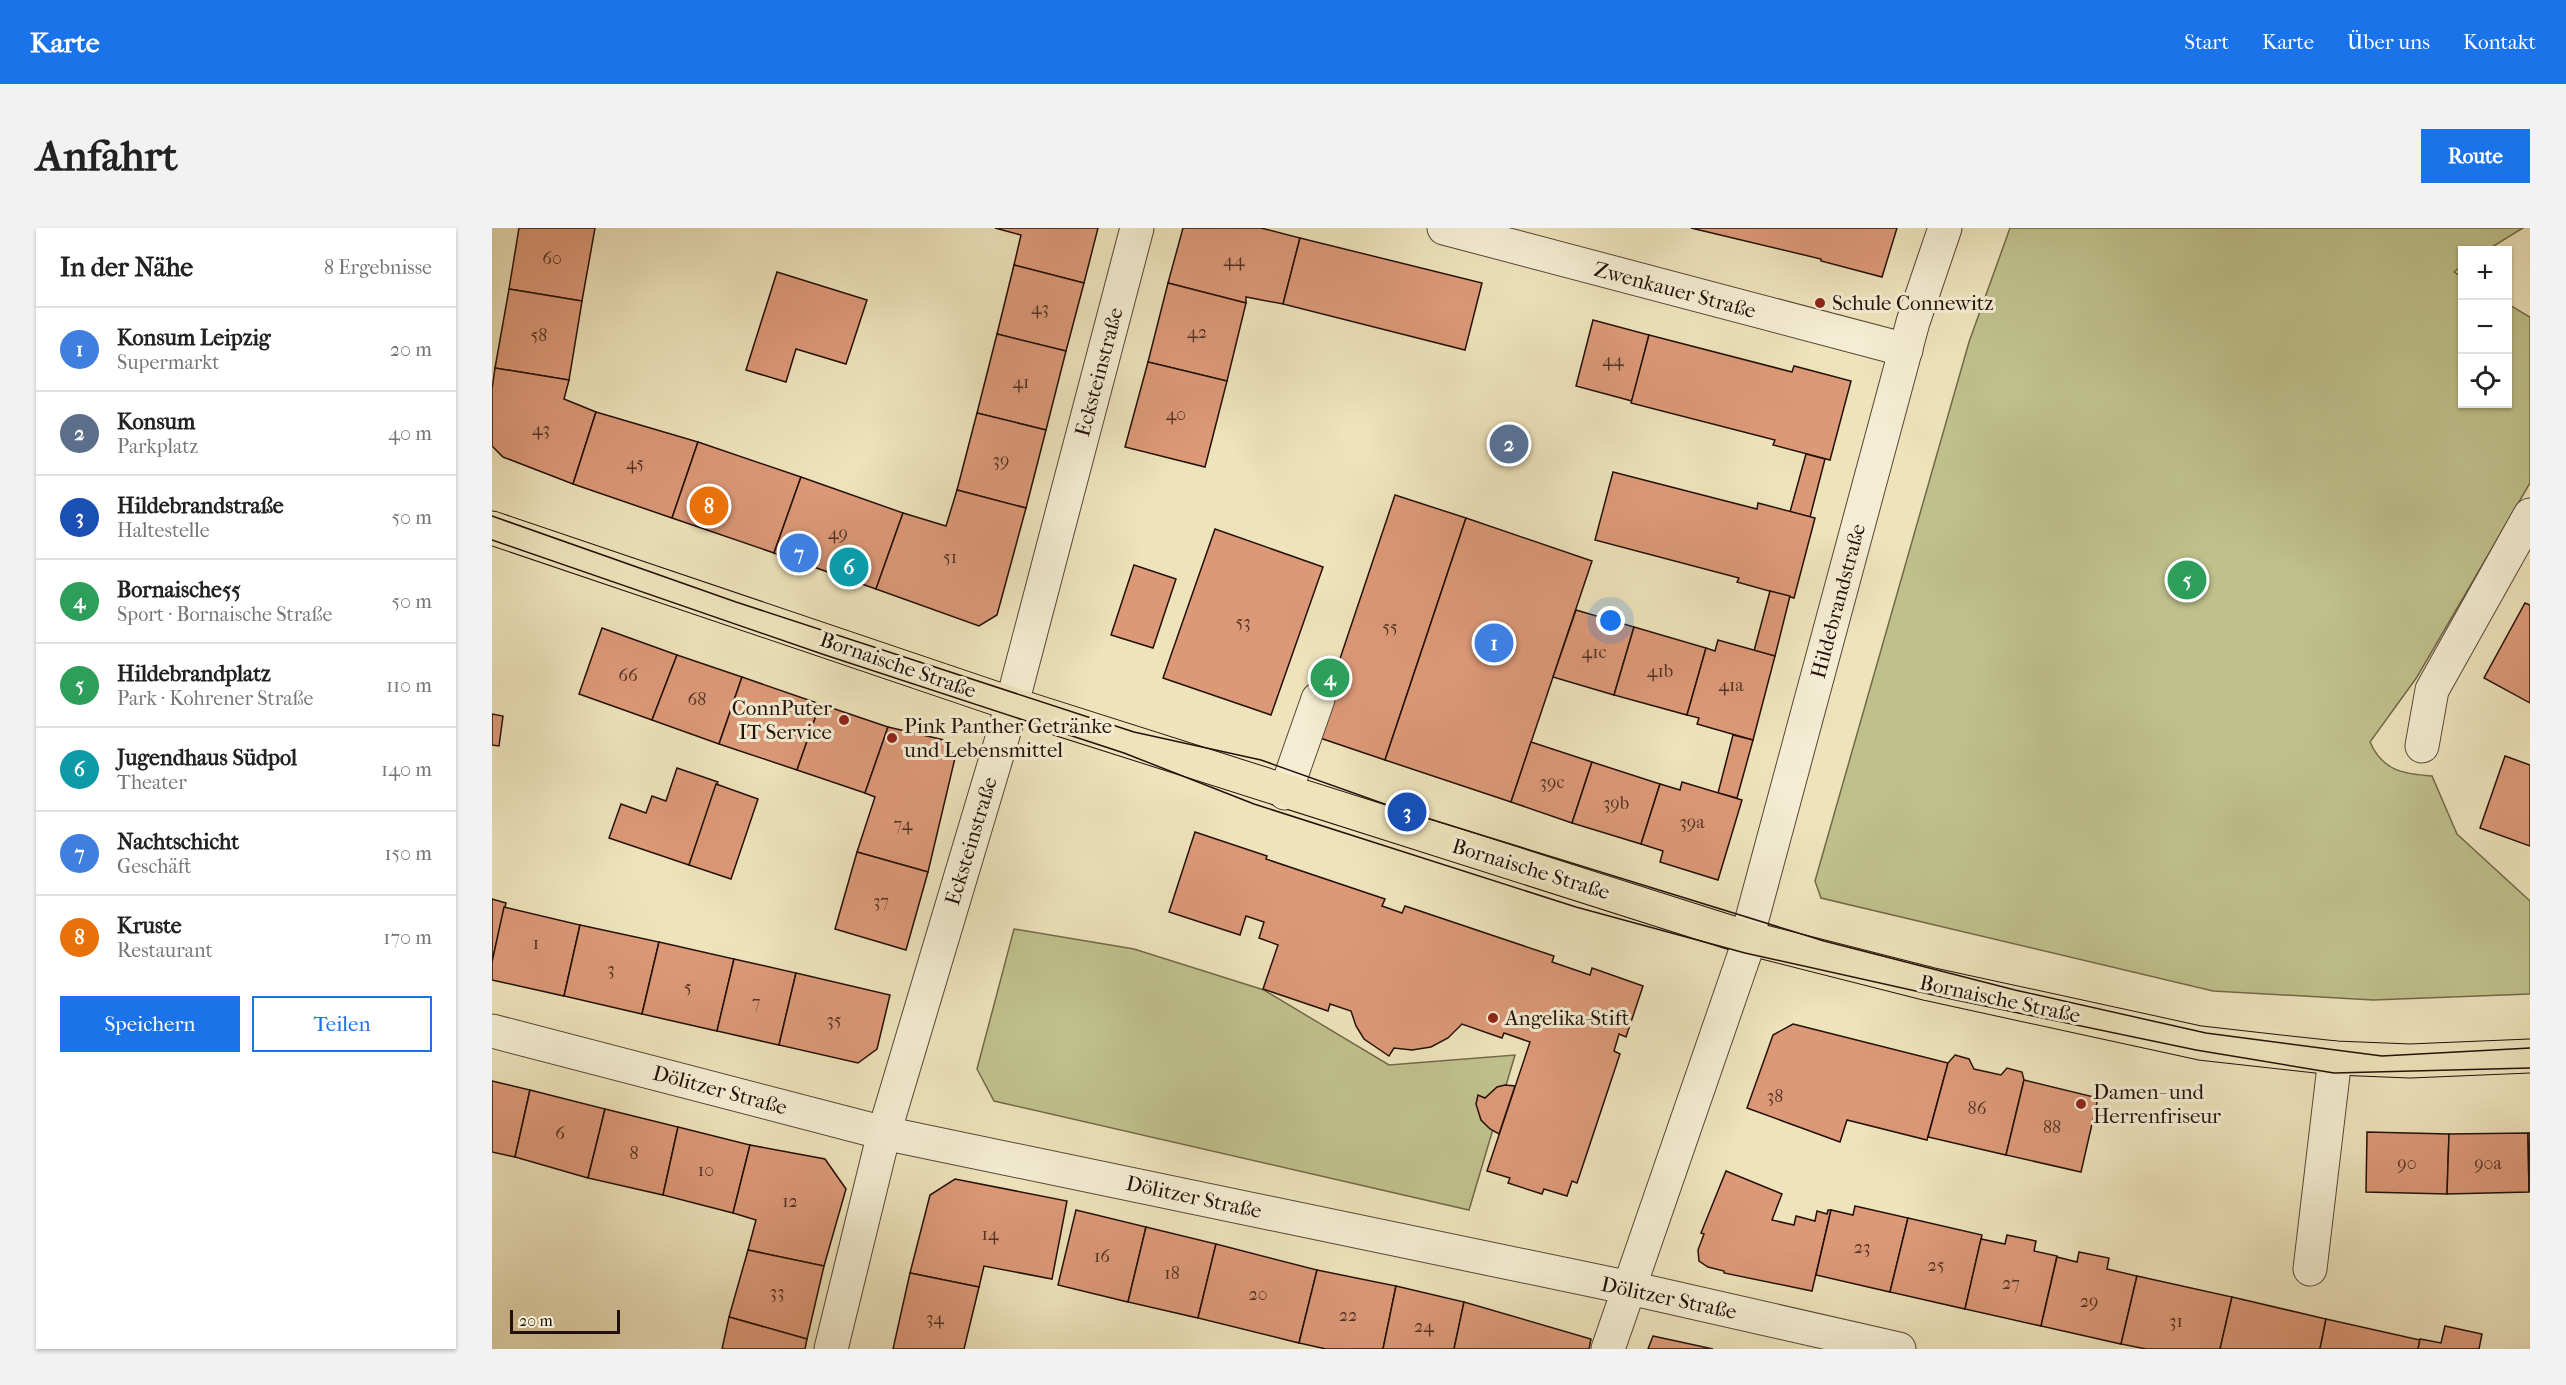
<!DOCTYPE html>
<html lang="de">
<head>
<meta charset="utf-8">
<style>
  body { margin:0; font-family:"IM FELL French Canon",serif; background:#f2f2f2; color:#222 }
  .controls { position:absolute; right:18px; top:18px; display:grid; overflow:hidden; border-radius:0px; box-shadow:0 2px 4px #0004 }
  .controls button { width:54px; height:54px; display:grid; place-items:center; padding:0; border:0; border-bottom:2px solid #e0e0e0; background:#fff; color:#222; font:30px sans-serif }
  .scale { position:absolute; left:18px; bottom:15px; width:110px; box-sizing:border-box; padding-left:6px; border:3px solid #241009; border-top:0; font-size:16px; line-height:21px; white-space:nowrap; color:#241009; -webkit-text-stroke:4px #f4edd3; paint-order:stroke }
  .you { position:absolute; left:1119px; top:393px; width:21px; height:21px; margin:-15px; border:4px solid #fff; border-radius:50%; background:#1a73e8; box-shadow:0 0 0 9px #1a73e833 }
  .badge { display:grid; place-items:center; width:39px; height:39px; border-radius:50%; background:#1a73e8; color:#fff; font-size:20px; font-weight:700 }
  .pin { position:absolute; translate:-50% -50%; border:3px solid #fff; box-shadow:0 2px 6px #0006 }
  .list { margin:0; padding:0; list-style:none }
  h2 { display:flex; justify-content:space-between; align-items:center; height:78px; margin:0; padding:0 24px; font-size:26px }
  h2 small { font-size:20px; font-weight:400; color:#767676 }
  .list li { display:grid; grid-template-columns:39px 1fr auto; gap:18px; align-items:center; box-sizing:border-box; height:84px; padding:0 24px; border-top:2px solid #e0e0e0 }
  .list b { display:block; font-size:22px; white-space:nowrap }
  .list p { margin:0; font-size:20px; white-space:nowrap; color:#767676 }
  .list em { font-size:20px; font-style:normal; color:#767676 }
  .actions { display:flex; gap:12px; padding:18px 24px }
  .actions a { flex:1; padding:14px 0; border:2px solid #1a73e8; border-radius:0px; text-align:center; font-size:21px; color:#1a73e8 }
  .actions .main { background:#1a73e8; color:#fff }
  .icon { flex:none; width:33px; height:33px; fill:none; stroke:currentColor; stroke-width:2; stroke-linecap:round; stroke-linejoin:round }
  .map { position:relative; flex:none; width:2038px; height:1121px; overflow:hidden; border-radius:0px }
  header { display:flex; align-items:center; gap:36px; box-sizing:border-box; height:84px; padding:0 30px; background:#1a73e8; color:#fff }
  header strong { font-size:28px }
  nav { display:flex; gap:33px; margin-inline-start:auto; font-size:21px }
  .intro { display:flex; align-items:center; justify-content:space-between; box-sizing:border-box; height:144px; padding:0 36px }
  h1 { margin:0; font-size:42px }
  .button { padding:15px 27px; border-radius:0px; background:#1a73e8; color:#fff; font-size:21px; font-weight:700 }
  main { display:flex; gap:36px; padding:0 36px }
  aside { flex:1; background:#fff; border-radius:0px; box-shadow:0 2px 4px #0004 }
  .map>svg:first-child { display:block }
</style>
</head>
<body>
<header>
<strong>Karte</strong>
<nav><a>Start</a><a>Karte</a><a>Über uns</a><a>Kontakt</a></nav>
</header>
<div class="intro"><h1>Anfahrt</h1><a class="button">Route</a></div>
<main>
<aside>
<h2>In der Nähe<small>8 Ergebnisse</small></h2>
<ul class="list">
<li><span class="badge" style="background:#3f7fe0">1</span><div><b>Konsum Leipzig</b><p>Supermarkt</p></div><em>20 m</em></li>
<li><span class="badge" style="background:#5c6f8a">2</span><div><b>Konsum</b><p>Parkplatz</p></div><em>40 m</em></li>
<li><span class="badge" style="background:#1a4fb4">3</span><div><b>Hildebrandstraße</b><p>Haltestelle</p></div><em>50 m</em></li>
<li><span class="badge" style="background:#2e9e5b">4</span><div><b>Bornaische55</b><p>Sport · Bornaische Straße</p></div><em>50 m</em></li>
<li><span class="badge" style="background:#2e9e5b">5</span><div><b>Hildebrandplatz</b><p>Park · Kohrener Straße</p></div><em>110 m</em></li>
<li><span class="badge" style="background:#0f9aa8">6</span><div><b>Jugendhaus Südpol</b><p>Theater</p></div><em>140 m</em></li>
<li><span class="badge" style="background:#3f7fe0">7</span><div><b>Nachtschicht</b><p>Geschäft</p></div><em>150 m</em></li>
<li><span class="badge" style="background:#e8710a">8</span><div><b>Kruste</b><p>Restaurant</p></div><em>170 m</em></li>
</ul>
<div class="actions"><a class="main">Speichern</a><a>Teilen</a></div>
</aside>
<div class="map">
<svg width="2038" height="1121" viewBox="0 0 2038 1121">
  <rect width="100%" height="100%" fill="#eee3bb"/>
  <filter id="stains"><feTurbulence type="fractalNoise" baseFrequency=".00333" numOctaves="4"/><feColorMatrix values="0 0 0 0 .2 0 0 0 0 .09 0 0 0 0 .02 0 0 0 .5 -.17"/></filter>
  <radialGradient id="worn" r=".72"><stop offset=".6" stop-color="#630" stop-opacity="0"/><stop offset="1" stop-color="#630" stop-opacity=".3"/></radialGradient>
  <g fill="#bfc18c" stroke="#72684a" stroke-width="1.5">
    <path d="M1518,0H2031L1995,22H1970V38L1962,44L1970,49V176H2016V76L2038,89V255L1925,449L1878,514C1891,543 1911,546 1940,548L1965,606L2038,673V766L1881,772L1721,763L1329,670L1323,653L1477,114Z"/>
    <polygon points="522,701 642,721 772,762 897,837 1023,827 977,982 502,873 485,841"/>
  </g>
  <g fill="#dc9978" stroke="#241009" stroke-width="1.5">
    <polygon points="27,0 103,0 90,73 17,61"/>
    <polygon points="503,0 606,0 592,55 522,37 529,7"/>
    <polygon points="691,0 769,0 808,10 791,76 754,69 754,75 676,55"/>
    <polygon points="1199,0 1405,0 1390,49 1329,33 1329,31"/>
    <polygon points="808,10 990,55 973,122 791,76"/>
    <polygon points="522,37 592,55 574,123 505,106"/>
    <polygon points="285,44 375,72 354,136 304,121 294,154 254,142"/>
    <polygon points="676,55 754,75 735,153 656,134"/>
    <polygon points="17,61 90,73 77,152 3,140"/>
    <polygon points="1101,92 1157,107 1140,173 1084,158"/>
    <polygon points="505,106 574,123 554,202 485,185"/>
    <polygon points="1157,107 1300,144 1302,138 1359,153 1338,232 1281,217 1283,212 1139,175"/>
    <polygon points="656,134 735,153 713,239 633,219"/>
    <polygon points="3,140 77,152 72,171 104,184 81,256 11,229 0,218 0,161"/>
    <polygon points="104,184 206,214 180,290 81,256"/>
    <polygon points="485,185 554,202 534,280 465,262"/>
    <polygon points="206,214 309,249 282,325 180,290"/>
    <polygon points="1314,226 1333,231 1318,289 1298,284"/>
    <polygon points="1121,244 1265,281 1266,275 1323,290 1302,370 1245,354 1247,350 1103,312"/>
    <polygon points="309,249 411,285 384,361 282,325"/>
    <polygon points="465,262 534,280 505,387 487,398 384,361 411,285 454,298"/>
    <polygon points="903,267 974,290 893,532 822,508"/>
    <polygon points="974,290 1100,333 1019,574 893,532"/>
    <polygon points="723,301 831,339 779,487 671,450"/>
    <polygon points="642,337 684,351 661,420 619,407"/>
    <polygon points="1278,363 1298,368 1283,428 1262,423"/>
    <polygon points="2033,375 2038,377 2038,475 1992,450"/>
    <polygon points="1084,382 1142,399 1122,467 1061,449"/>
    <polygon points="1142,399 1214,420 1195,487 1122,467"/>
    <polygon points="110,400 185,427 160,492 87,466"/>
    <polygon points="1226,412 1283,428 1261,512 1205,496 1207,490 1195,487 1214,420 1223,423"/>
    <polygon points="185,427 250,449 227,516 160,492"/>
    <polygon points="250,449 328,476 305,542 227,516"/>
    <polygon points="328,476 396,499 373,565 305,542"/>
    <polygon points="0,486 11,488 7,518 0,517"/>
    <polygon points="396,499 452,512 463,530 436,644 365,624 383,569 373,565"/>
    <polygon points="1241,507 1261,512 1245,570 1226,565"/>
    <polygon points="1039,514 1100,534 1080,595 1019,574"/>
    <polygon points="2013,528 2038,537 2038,618 1988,600"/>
    <polygon points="1100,534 1168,556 1149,616 1080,595"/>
    <polygon points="185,540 226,554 197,637 117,610 129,576 154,585 160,568 174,573"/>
    <polygon points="1190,554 1250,572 1226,652 1168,634 1171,623 1149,616 1168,556 1188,562"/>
    <polygon points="224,556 266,571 239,651 197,637"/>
    <polygon points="703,604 775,628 774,631 893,671 890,678 910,685 913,678 1062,728 1060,734 1098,747 1100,740 1151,758 1134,809 1127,806 1122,823 1128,826 1085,955 1080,953 1075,968 1052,961 1050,966 1016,955 1018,950 995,943 1038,814 1012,805 1010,810 970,796 956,810 939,819 920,822 902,820 897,828 872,811 864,798 859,783 838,776 836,783 771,761 786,717 767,710 772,694 754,688 748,707 677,684"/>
    <polygon points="365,624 436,644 414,722 343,701"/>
    <polygon points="0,671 14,675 0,734"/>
    <polygon points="12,679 88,697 72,768 0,752 0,734"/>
    <polygon points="88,697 167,714 150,786 72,768"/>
    <polygon points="167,714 242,731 225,803 150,786"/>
    <polygon points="242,731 304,745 287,817 225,803"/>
    <polygon points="304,745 398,767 385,821 366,835 287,817"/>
    <polygon points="1301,796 1456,835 1435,912 1355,892 1348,914 1255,880 1281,807"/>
    <polygon points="1463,827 1477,831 1482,841 1509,847 1515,840 1530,844 1532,852 1514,927 1436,909 1456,835"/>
    <polygon points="1532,852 1606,870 1589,944 1514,927"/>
    <polygon points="0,853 38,862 23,929 0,924"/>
    <polygon points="1013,857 1023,858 1007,906 998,901 989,892 984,876 986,867 993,870 1005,859"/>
    <polygon points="38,862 113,881 96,950 23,929"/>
    <polygon points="113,881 186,899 171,967 96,950"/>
    <polygon points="186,899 258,917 241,985 171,967"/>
    <polygon points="1875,904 1957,906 1955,966 1874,964"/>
    <polygon points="2036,905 2037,964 1955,966 1957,906"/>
    <polygon points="2036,905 2038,905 2037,964"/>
    <polygon points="258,917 333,931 354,961 332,1038 256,1022 264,992 241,985"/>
    <polygon points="1234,943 1290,966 1280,992 1302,997 1304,988 1323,993 1325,983 1335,986 1336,982 1339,982 1320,1063 1232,1045 1232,1043 1216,1039 1207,1033 1206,1022 1212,1006 1209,1005"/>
    <polygon points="463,951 575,973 560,1051 492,1038 487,1059 418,1045 438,967"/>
    <polygon points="1363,978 1416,990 1398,1064 1324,1047 1339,982 1361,987"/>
    <polygon points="584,982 654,999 636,1074 566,1057"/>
    <polygon points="1416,990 1490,1007 1473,1081 1398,1064"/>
    <polygon points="654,999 724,1016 706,1090 636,1074"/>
    <polygon points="1515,1007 1544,1013 1542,1023 1565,1028 1549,1098 1473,1081 1489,1011 1513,1016"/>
    <polygon points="724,1016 825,1042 807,1115 706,1090"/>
    <polygon points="256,1022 332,1038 315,1111 237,1089"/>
    <polygon points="1587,1024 1617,1030 1615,1041 1645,1048 1629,1116 1549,1098 1565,1029 1585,1034"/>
    <polygon points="825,1042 904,1058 891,1121 834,1121 807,1115"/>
    <polygon points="418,1045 487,1059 472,1121 401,1121"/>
    <polygon points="1645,1048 1740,1069 1728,1121 1654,1121 1629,1116"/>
    <polygon points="904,1058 972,1074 962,1121 891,1121"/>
    <polygon points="1740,1069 1834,1091 1828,1121 1728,1121"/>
    <polygon points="972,1074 1099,1111 1097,1121 962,1121"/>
    <polygon points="237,1089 315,1111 313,1121 230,1121"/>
    <polygon points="1834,1091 1928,1112 1926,1121 1828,1121"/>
    <polygon points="1953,1098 1990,1106 1987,1121 1926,1121 1928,1111 1949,1115"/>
    <polygon points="1161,1108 1221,1121 1156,1121"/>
  </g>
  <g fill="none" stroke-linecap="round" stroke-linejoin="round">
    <defs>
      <g id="minor">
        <polyline points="952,0 1414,122"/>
        <polyline points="1930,518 1940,462 2038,287"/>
        <polyline points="793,565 826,471"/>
        <polyline points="0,803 392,905 1138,1060 1407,1121"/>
        <polyline points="1818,1041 1843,830"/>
        <polyline points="339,1121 392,905 517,487 645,0"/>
        <polyline points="1116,1121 1253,725 1260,691 1421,94 1453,0"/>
      </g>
      <polyline id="major" points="0,300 520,476 1256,710 1437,756 1708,815 1843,830 1918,833 2038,828"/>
    </defs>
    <use href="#minor" stroke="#564536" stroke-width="35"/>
    <use href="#major" stroke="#241009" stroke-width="35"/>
    <use href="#minor" stroke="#f4edd3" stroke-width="33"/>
    <use href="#major" stroke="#eee3bb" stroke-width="33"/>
    <g stroke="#241009" stroke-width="1.5">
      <polyline points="0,288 244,374 642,504 769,532 915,584 1332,713 1523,762 1714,805 1890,828 2038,820"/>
      <polyline points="0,312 333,427 632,525 762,576 1084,679 1253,725 1464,772 1704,822 1842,845 2038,840"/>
    </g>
  </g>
  <g fill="#8f2418" stroke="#f4edd3" stroke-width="2">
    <circle cx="1328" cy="75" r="6"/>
    <circle cx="352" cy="492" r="6"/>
    <circle cx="400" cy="510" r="6"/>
    <circle cx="1001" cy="790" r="6"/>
    <circle cx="1589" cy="876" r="6"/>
  </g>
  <g text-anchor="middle" stroke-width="6" stroke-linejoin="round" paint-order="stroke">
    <g font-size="18" fill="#523225">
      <text x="60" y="36">60</text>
      <text x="742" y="38">44</text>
      <text x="548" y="86">43</text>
      <text x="705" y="110">42</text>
      <text x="47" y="113">58</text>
      <text x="1121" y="138">44</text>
      <text x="529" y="160">41</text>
      <text x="684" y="192">40</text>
      <text x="49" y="207">43</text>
      <text x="509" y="238">39</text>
      <text x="143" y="241">45</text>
      <text x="346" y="311">49</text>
      <text x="458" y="335">51</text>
      <text x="751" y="400">53</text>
      <text x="898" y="405">55</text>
      <text x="1102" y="430">41c</text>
      <text x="1168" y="449">41b</text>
      <text x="136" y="453">66</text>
      <text x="1239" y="463">41a</text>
      <text x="205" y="477">68</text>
      <text x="1060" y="560">39c</text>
      <text x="1124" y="581">39b</text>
      <text x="1200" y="600">39a</text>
      <text x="411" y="602">74</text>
      <text x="389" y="679">37</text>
      <text x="44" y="721">1</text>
      <text x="119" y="747">3</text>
      <text x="196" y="765">5</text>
      <text x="264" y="780">7</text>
      <text x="342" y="798">35</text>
      <text x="1283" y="874">38</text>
      <text x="1485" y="886">86</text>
      <text x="1560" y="905">88</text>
      <text x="68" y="911">6</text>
      <text x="142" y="931">8</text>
      <text x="1915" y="941">90</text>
      <text x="1996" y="941">90a</text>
      <text x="214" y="948">10</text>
      <text x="298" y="979">12</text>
      <text x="498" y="1012">14</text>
      <text x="1370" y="1025">23</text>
      <text x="610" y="1034">16</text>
      <text x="1444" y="1043">25</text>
      <text x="680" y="1051">18</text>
      <text x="1519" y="1061">27</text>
      <text x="285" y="1070">33</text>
      <text x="766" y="1072">20</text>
      <text x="1597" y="1079">29</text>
      <text x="856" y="1093">22</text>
      <text x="443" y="1096">34</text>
      <text x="1684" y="1099">31</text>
      <text x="932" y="1104">24</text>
    </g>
    <g font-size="21" fill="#241009" stroke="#f4edd3">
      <text transform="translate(1183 62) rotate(15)" y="7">Zwenkauer Straße</text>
      <text transform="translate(607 144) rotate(-75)" y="7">Ecksteinstraße</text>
      <text transform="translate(1346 373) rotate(-75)" y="7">Hildebrandstraße</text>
      <text transform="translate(406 437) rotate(19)" y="7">Bornaische Straße</text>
      <text transform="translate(479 613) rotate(-73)" y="7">Ecksteinstraße</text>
      <text transform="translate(1039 641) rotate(17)" y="7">Bornaische Straße</text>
      <text transform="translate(1508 771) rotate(12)" y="7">Bornaische Straße</text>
      <text transform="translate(228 862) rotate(15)" y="7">Dölitzer Straße</text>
      <text transform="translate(702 969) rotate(12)" y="7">Dölitzer Straße</text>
      <text transform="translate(1177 1070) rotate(12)" y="7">Dölitzer Straße</text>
    </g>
    <g font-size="21" fill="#241009" stroke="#f4edd3" text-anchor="start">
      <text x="1340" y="82">Schule Connewitz</text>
      <text x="340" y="487" text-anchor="end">ConnPuter<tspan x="340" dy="24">IT Service</tspan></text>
      <text x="412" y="505">Pink Panther Getränke<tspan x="412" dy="24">und Lebensmittel</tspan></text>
      <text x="1013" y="797">Angelika-Stift</text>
      <text x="1601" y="871">Damen- und<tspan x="1601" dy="24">Herrenfriseur</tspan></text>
    </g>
  </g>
  <rect width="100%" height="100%" filter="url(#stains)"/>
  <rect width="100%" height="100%" fill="url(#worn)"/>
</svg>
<div class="controls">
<button>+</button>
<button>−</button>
<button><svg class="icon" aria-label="locate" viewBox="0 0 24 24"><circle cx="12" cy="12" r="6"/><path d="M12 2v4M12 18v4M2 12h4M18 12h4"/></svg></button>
</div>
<div class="scale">20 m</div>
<div class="you"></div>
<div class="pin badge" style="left:1002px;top:415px;background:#3f7fe0">1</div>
<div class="pin badge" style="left:1017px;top:216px;background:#5c6f8a">2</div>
<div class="pin badge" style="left:915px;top:584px;background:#1a4fb4">3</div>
<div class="pin badge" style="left:838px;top:450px;background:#2e9e5b">4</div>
<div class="pin badge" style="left:1695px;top:352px;background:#2e9e5b">5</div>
<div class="pin badge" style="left:357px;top:339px;background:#0f9aa8">6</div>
<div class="pin badge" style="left:307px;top:325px;background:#3f7fe0">7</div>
<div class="pin badge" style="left:217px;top:278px;background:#e8710a">8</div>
</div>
</main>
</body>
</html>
